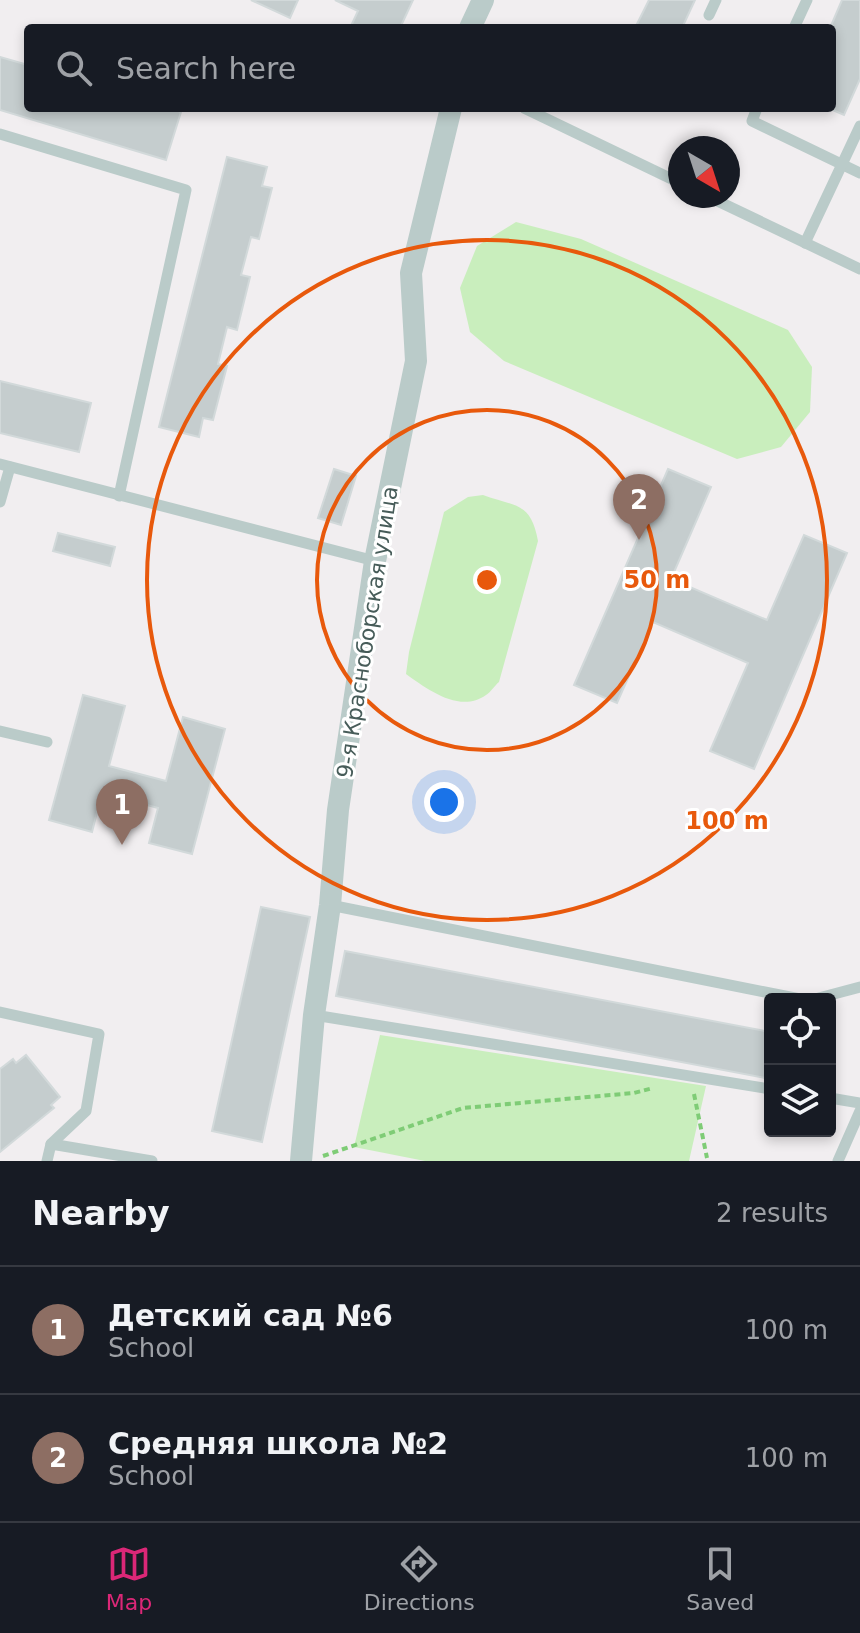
<!DOCTYPE html>
<html lang="en">
<head>
<meta charset="utf-8">
<style>
  body { margin:0; font-family:"DejaVu Sans",sans-serif; background:#242831; color:#f1f3f6 }
  .controls { position:absolute; right:24px; bottom:24px; display:grid; overflow:hidden; border-radius:8px; box-shadow:0 4px 12px #0003 }
  .controls button { width:72px; height:72px; display:grid; place-items:center; padding:0; border:0; border-bottom:2px solid #363941; background:#171b24; color:#f1f3f6; font:40px sans-serif }
  .compass { position:absolute; left:668px; top:136px; width:72px; height:72px; border-radius:50%; background:#171b24; box-shadow:0 4px 12px #0003; rotate:141deg }
  .you { position:absolute; left:444px; top:802px; width:28px; height:28px; margin:-20px; border:6px solid #fff; border-radius:50%; background:#1a73e8; box-shadow:0 0 0 12px #1a73e833 }
  .badge { display:grid; place-items:center; width:52px; height:52px; border-radius:50%; background:#db2777; color:#fff; font-size:26px; font-weight:700 }
  .pin { position:absolute; translate:-50% -66px; filter:drop-shadow(0 2px 4px #0008) }
  .pin::after { content:''; position:absolute; top:42px; width:28px; height:24px; background:inherit; clip-path:polygon(0 0,100% 0,50% 100%) }
  .list { margin:0; padding:0; list-style:none }
  h2 { display:flex; justify-content:space-between; align-items:center; height:104px; margin:0; padding:0 32px; font-size:34px }
  h2 small { font-size:26px; font-weight:400; color:#9ea1a6 }
  .list li { display:grid; grid-template-columns:52px 1fr auto; gap:24px; align-items:center; box-sizing:border-box; height:128px; padding:0 32px; border-top:2px solid #363941 }
  .list b { display:block; font-size:30px; white-space:nowrap }
  .list p { margin:0; font-size:26px; white-space:nowrap; color:#9ea1a6 }
  .list em { font-size:26px; font-style:normal; color:#9ea1a6 }
  .icon { flex:none; width:44px; height:44px; fill:none; stroke:currentColor; stroke-width:2; stroke-linecap:round; stroke-linejoin:round }
  .map { position:relative; flex:none; width:860px; height:1161px; overflow:hidden }
  .search { position:absolute; background:#171b24; box-shadow:0 4px 12px #0003; left:24px; right:24px; top:24px; height:88px; display:flex; align-items:center; gap:20px; box-sizing:border-box; padding:0 28px; border-radius:8px; color:#9ea1a6; font-size:30px }
  .sheet { height:360px; background:#171b24 }
  nav { display:flex; justify-content:space-around; align-items:center; box-sizing:border-box; height:112px; border-top:2px solid #363941; background:#171b24; font-size:22px; color:#9ea1a6 }
  nav a { display:grid; justify-items:center; gap:4px }
  nav .on { color:#db2777 }
  .map>svg:first-child { display:block }
</style>
</head>
<body>
<div class="map">
<svg width="860" height="1161" viewBox="0 0 860 1161">
  <rect width="100%" height="100%" fill="#f1eef0"/>
  <g fill="#c9eebd">
    <polygon points="516,222 581,239 788,330 812,367 810,412 781,447 737,459 504,361 470,332 460,288 477,246"/>
    <path d="M483,495C516,507 531,502 538,541L499,682C495,685 491,692 486,695C460,714 427,689 406,674L409,652L444,512L468,497Z"/>
    <polygon points="380,1035 706,1086 689,1161 425,1161 354,1147"/>
  </g>
  <g fill="#c5cdce" stroke="#d2d9da" stroke-width="2">
    <polygon points="251,0 298,0 290,18"/>
    <polygon points="335,0 413,0 400,28 350,28 358,11"/>
    <polygon points="649,0 695,0 682,28 635,28"/>
    <polygon points="842,0 860,0 860,79 844,115 828,108 832,108 832,28 830,28"/>
    <polygon points="0,57 28,65 28,108 168,108 181,112 166,160 0,110"/>
    <polygon points="227,157 267,167 262,186 272,188 259,239 251,237 241,275 250,277 237,330 227,327 218,364 227,366 213,420 203,418 199,437 159,427"/>
    <polygon points="0,381 91,403 79,452 0,433"/>
    <polygon points="334,469 356,476 341,525 318,518"/>
    <polygon points="668,469 711,487 671,579 767,620 804,535 847,553 754,769 710,751 748,663 653,622 617,703 574,685"/>
    <polygon points="58,533 115,547 110,566 53,551"/>
    <polygon points="83,695 125,706 109,766 166,781 183,717 225,729 192,854 149,843 158,808 102,793 92,832 49,820"/>
    <polygon points="261,907 310,917 262,1142 212,1131"/>
    <polygon points="345,951 770,1032 770,1079 336,996"/>
    <polygon points="26,1055 60,1097 51,1105 54,1108 0,1152 0,1069 13,1059 16,1063"/>
  </g>
  <g fill="none" stroke-linecap="round" stroke-linejoin="round">
    <g stroke="#7fcc76" stroke-width="4" stroke-dasharray="6 4" stroke-linecap="butt">
      <polyline points="694,1094 707,1158"/>
      <polyline points="323,1156 463,1108 634,1093 653,1088"/>
    </g>
    <g stroke="#bacbc9" stroke-width="11">
      <polyline points="709,15 716,0"/>
      <polyline points="794,28 807,0"/>
      <polyline points="524,108 680,183"/>
      <polyline points="757,108 752,121 860,173"/>
      <polyline points="0,134 186,190 119,496"/>
      <polyline points="707,196 860,269"/>
      <polyline points="805,243 860,126"/>
      <polyline points="0,464 375,561"/>
      <polyline points="0,502 10,467"/>
      <polyline points="0,731 47,742"/>
      <polyline points="330,905 800,999"/>
      <polyline points="815,999 860,987"/>
      <polyline points="0,1012 99,1034 86,1111 51,1144"/>
      <polyline points="314,1015 770,1089"/>
      <polyline points="830,1098 860,1103"/>
      <polyline points="47,1161 51,1144 152,1161"/>
      <polyline points="838,1161 860,1111"/>
    </g>
    <g stroke="#bacbc9" stroke-width="22">
      <polyline points="470,28 483,0"/>
      <polyline points="301,1161 314,1015 330,905 338,810 375,561 416,361 411,273 451,108"/>
    </g>
  </g>
  <g fill="none" stroke="#e8590c" stroke-width="4">
    <circle cx="487" cy="580" r="170"/>
    <circle cx="487" cy="580" r="340"/>
  </g>
  <g text-anchor="middle" stroke-width="6" stroke-linejoin="round" paint-order="stroke">
    <g font-size="22" fill="#475c59" stroke="#fff">
      <text transform="translate(367 632) rotate(-81)" y="8">9-я Красноборская улица</text>
    </g>
  </g>
  <circle cx="487" cy="580" r="12" fill="#e8590c" stroke="#fff" stroke-width="4"/>
  <g font-size="24" text-anchor="middle" font-weight="bold" fill="#e8590c" stroke="#fff" stroke-width="6" stroke-linejoin="round" paint-order="stroke">
    <text x="657" y="588">50 m</text>
    <text x="727" y="829">100 m</text>
  </g>
</svg>
<div class="controls">
<button><svg class="icon" aria-label="locate" viewBox="0 0 24 24"><circle cx="12" cy="12" r="6"/><path d="M12 2v4M12 18v4M2 12h4M18 12h4"/></svg></button>
<button><svg class="icon" aria-label="layers" viewBox="0 0 24 24"><path d="M12 4l9 5-9 5-9-5zM3 14l9 5 9-5"/></svg></button>
</div>
<svg class="compass" viewBox="-18 -18 36 36"><path d="M0-13l5 13h-10z" fill="#e53935"/><path d="M0 13l5-13h-10z" fill="#9ea1a6"/></svg>
<div class="you"></div>
<div class="pin badge" style="left:122px;top:845px;background:#8d6e63">1</div>
<div class="pin badge" style="left:639px;top:540px;background:#8d6e63">2</div>
<div class="search"><svg class="icon" aria-label="search" viewBox="0 0 24 24"><circle cx="10" cy="10" r="6"/><path d="M15 15l6 6"/></svg>Search here</div>
</div>
<section class="sheet">
<h2>Nearby<small>2 results</small></h2>
<ul class="list">
<li><span class="badge" style="background:#8d6e63">1</span><div><b>Детский сад №6</b><p>School</p></div><em>100 m</em></li>
<li><span class="badge" style="background:#8d6e63">2</span><div><b>Средняя школа №2</b><p>School</p></div><em>100 m</em></li>
</ul>
</section>
<nav>
<a class="on"><svg class="icon" aria-label="map" viewBox="0 0 24 24"><path d="M3 6l6-2 6 2 6-2v14l-6 2-6-2-6 2zM9 4v14M15 6v14"/></svg>Map</a>
<a><svg class="icon" aria-label="directions" viewBox="0 0 24 24"><path d="M12 3l9 9-9 9-9-9zM9 14v-3h6M13 9l2 2-2 2"/></svg>Directions</a>
<a><svg class="icon" aria-label="saved" viewBox="0 0 24 24"><path d="M7 4h10v16l-5-4-5 4z"/></svg>Saved</a>
</nav>
</body>
</html>
